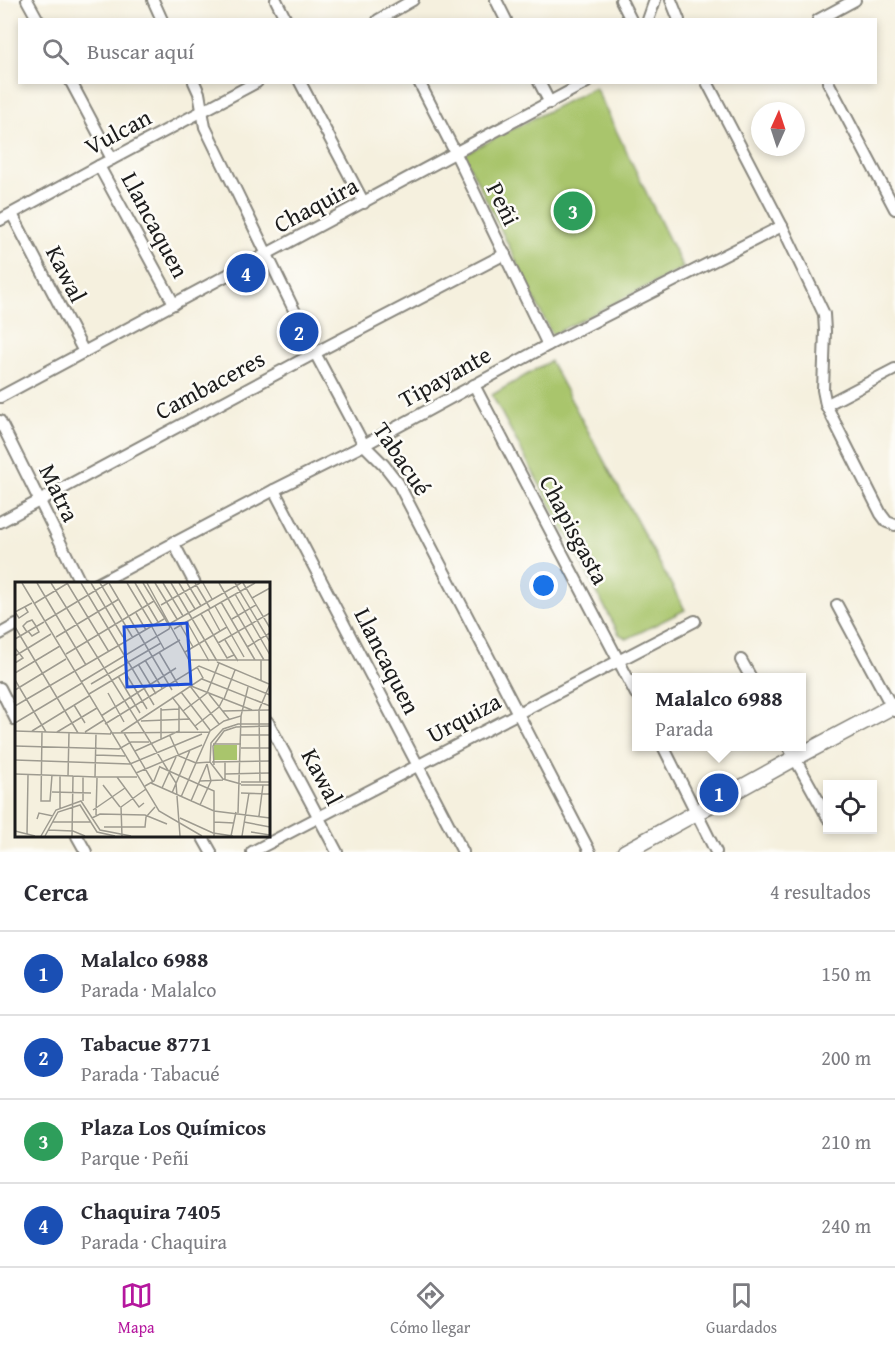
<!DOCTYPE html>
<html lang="es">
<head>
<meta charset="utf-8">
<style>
  body { margin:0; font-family:"Gentium Book Plus",serif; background:#f2f2f3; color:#2b2b33 }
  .controls { position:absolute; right:18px; bottom:18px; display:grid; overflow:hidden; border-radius:0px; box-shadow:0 3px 9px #0003 }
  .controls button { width:54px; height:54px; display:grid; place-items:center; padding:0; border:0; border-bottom:2px solid #e1e1e2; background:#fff; color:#2b2b33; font:30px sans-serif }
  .compass { position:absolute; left:751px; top:102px; width:54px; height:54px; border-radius:50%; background:#fff; box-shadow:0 3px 9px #0003; rotate:3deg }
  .you { position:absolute; left:544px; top:586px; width:21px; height:21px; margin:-15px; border:4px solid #fff; border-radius:50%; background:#1a73e8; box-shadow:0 0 0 9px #1a73e833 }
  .badge { display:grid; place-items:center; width:39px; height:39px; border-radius:50%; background:#b5179e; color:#fff; font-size:20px; font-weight:700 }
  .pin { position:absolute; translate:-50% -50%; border:3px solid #fff; box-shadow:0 2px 6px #0006 }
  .popup { position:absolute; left:632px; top:673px; width:174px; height:78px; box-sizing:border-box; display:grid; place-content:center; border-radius:0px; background:#fff; filter:drop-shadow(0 2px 4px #0005); font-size:20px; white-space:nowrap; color:#7c7c81 }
  .popup b { font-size:22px; color:#2b2b33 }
  .popup::after { content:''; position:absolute; left:50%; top:100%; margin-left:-12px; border:12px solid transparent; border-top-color:#fff }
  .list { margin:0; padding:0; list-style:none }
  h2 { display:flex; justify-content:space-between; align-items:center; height:78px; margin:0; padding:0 24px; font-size:26px }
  h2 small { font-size:20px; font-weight:400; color:#7c7c81 }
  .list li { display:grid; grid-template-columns:39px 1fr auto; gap:18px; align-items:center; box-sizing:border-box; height:84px; padding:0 24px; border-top:2px solid #e1e1e2 }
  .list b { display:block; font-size:22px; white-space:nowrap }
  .list p { margin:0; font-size:20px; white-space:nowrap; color:#7c7c81 }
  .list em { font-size:20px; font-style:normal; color:#7c7c81 }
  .icon { flex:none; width:33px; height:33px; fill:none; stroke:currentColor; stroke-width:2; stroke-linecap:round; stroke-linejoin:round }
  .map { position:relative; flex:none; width:895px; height:852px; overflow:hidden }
  .search { position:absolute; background:#fff; box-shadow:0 3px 9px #0003; left:18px; right:18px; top:18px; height:66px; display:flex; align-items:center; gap:15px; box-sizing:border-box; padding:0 21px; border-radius:0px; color:#7c7c81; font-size:22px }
  .sheet { height:414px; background:#fff }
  nav { display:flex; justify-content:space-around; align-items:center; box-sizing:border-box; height:84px; border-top:2px solid #e1e1e2; background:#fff; font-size:16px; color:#7c7c81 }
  nav a { display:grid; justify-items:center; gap:3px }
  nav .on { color:#b5179e }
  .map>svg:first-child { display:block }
</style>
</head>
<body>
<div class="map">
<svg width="895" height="852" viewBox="0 0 895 852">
  <rect width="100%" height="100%" fill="#fdfcf7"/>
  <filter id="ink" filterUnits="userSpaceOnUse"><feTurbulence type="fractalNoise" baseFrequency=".0167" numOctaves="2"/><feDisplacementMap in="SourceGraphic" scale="12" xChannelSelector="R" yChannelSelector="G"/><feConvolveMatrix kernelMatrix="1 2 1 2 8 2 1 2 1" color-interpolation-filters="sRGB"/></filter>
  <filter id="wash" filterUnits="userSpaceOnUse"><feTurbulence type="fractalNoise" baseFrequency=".008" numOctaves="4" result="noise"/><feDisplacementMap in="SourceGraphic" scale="24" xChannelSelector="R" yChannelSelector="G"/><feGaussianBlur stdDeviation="1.35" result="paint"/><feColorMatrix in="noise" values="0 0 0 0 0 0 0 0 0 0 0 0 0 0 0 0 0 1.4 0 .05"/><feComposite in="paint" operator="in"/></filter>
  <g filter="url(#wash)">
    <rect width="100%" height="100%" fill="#f5f0de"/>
    <g fill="#a9c56c" stroke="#627044" stroke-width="1.5">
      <polygon points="595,87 683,268 552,335 464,154"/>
      <polygon points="550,361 685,610 627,639 619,634 492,395"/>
    </g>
  </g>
  <g filter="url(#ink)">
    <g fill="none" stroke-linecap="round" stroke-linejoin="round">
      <defs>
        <g id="street">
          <polyline points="27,0 38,20"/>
          <polyline points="153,0 162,20"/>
          <polyline points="276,0 286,20"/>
          <polyline points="496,0 506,20"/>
          <polyline points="621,0 631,20"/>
          <polyline points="671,0 679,20"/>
          <polyline points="378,20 413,0"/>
          <polyline points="648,20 655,0"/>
          <polyline points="818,20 855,0"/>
          <polyline points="71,82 112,159"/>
          <polyline points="194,82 199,93 205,127 315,353 364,445 384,465 398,483 590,852"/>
          <polyline points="300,82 364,203"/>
          <polyline points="419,82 456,154 548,345"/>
          <polyline points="539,82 550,103"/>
          <polyline points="707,82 782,226 824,314 825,331 823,390 826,405 881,514 887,522 895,525"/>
          <polyline points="828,82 895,209"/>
          <polyline points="99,166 174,304"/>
          <polyline points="12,214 84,352"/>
          <polyline points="0,220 99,166 257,82"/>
          <polyline points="474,385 636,694"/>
          <polyline points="0,397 587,82"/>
          <polyline points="826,405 895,369"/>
          <polyline points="0,421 81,584"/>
          <polyline points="274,490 463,852"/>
          <polyline points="0,522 315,353 505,254"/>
          <polyline points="173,542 195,584"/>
          <polyline points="97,584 274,490 364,445 548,345 782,226"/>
          <polyline points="837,605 894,711"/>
          <polyline points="0,634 16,625"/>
          <polyline points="741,660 751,678"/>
          <polyline points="0,688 16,720"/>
          <polyline points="268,722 337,852"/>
          <polyline points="663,746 716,852"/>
          <polyline points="788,746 828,818"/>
          <polyline points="77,836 86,852"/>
          <polyline points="202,836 211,852"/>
          <polyline points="252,852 695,621"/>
        </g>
        <polyline id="secondary" points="625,852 795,758 895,705"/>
      </defs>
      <use href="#street" stroke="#88867d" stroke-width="14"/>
      <use href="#secondary" stroke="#88867d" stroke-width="18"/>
      <use href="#street" stroke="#fff" stroke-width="10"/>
      <use href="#secondary" stroke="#fff" stroke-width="15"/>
    </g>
  </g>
  <g text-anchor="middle" stroke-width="5" stroke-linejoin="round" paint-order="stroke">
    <g font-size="24" fill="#1c1c1c" stroke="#fdfcf7">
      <text transform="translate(118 132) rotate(-28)" y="8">Vulcan</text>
      <text transform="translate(503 204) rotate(64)" y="8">Peñi</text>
      <text transform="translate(316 205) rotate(-28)" y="8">Chaquira</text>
      <text transform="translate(155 225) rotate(62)" y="8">Llancaquen</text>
      <text transform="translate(66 274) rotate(63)" y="8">Kawal</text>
      <text transform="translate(445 377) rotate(-29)" y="8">Tipayante</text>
      <text transform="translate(210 385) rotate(-28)" y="8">Cambaceres</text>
      <text transform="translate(402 459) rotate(56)" y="8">Tabacué</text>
      <text transform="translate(59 493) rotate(64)" y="8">Matra</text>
      <text transform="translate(574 530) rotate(62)" y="8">Chapisgasta</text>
      <text transform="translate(387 661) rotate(63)" y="8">Llancaquen</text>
      <text transform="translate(464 718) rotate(-28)" y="8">Urquiza</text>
      <text transform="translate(322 777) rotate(62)" y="8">Kawal</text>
    </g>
  </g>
  <g transform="translate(15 582)">
    <rect width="255" height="255" fill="#f5f0de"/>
    <path d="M199,163H222V178H199Z" fill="#a9c56c"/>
    <path fill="none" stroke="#9e9b90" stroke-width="1.5" d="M7,1L144,229L187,254M22,1L71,83M36,1L161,201L165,254M52,1L94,70M66,1L139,123M76,1L108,55M85,1L118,56M94,1L157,108M112,1L138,44M120,1L143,40M128,1L155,45M132,1L174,78H255M140,1L162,37M148,1L168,34M156,1L202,79M164,1L180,27M172,1L186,24M180,1L195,26M188,1L197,17M204,1L249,78M220,1L255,60M228,1L255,46M220,12L255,73M237,16L255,6M206,20L240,78M20,21L53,1M146,23L185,1M200,24L229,75M193,27L205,49M0,30L4,36L13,30L10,25M0,30L17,21M121,31L131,48M186,32L212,76L219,73M217,37L241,23M30,39L93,1M172,40L194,79M156,41L226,1M166,44L178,65M0,45L63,151M137,45L149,67M159,47L240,1M13,49L17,54L24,50L21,44M12,50L8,44L12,40L17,38L21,44M41,55L104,17M0,57L29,40M210,58L223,79M203,61L255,31M232,65L255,51M0,66L8,76L0,81M144,70L164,104M170,70L212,45M51,72L139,19M0,74L36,52M130,78L147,106M202,80L254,102M123,82L141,112M110,90L132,127M0,91L45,64M103,94L125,131M187,97L255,124M0,98L31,150M246,98V78M66,100L154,47L156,41M76,102L146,61M175,104L204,142M176,104L237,128M0,108L51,77M166,110L195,148M93,111L109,140M74,112L165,58M194,112L214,137M157,115L183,148M209,117L220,88M59,123L70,141M0,124L149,37M146,126V158M146,128L164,127M168,129L192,111L204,81M208,129L255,128M86,134L161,86M126,139L175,137M0,141L67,101M90,142L184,84L255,113M180,144L204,125L208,117M0,149L96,152M17,149L74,114M27,150L26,219H35L37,193M42,150L82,126M70,150L89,138M106,150L188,96L182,85M95,151L195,150M109,151L138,200M226,153H255M155,154L164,174L181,181M198,162H226M0,164L104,167L116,160H134M226,166H255M120,169L164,149V124M81,173L110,174M0,178L115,182L187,152M210,179V198M195,180L196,161L208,147L223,142H255M197,180L255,179M181,181L195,180L208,197L226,202M199,183L198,164L209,149L221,145L255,144M145,185L199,209V254M121,191L187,163M0,192L58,194M210,192L255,191M53,194L54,151M80,195H122M102,195L124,225L129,221M185,199L208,198M226,200H255M245,200L244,128L255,102M136,201L199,229L255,236M88,203L105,225M226,203H255M130,204L139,199L145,184M147,206L161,175M37,210L76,211M157,211L175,168M226,211L255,212M166,215L195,149L209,139L226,134L233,105M68,219V194M176,219L192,182M185,223L196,199L192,182M45,226V194M78,228L110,206M223,231L226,134M81,233L82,196M244,234L248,203M77,236L85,232L130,233L152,242M165,236L198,251L218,254M22,237L24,231L38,234M38,240H76M199,240L219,241M229,240L255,245M89,245H130L131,235L140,225M33,248L58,249L70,254M0,249L20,254M236,250L255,253M12,252L13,193M26,254L41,228L66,219L85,248L116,254M30,254L43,230L65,223L82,250L100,254M57,254L58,194L80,195L81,152M107,254L106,225L131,207M216,254L221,230M227,254L234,211"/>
    <path fill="#1d4ed8" fill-opacity="0.15" stroke="#1d4ed8" stroke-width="3" d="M172,41L176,102L112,105L109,45Z"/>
    <rect width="255" height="255" fill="none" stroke="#1c1c1c" stroke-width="3"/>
  </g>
</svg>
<div class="controls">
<button><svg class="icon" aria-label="locate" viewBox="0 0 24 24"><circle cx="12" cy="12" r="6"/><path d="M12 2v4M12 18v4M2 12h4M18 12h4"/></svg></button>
</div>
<svg class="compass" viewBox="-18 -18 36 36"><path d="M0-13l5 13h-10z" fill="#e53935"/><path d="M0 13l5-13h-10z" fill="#7c7c81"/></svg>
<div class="you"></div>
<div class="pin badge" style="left:719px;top:793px;background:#1a4fb4">1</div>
<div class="popup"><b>Malalco 6988</b>Parada</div>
<div class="pin badge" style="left:299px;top:332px;background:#1a4fb4">2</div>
<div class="pin badge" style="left:573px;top:211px;background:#2e9e5b">3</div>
<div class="pin badge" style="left:246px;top:273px;background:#1a4fb4">4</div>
<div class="search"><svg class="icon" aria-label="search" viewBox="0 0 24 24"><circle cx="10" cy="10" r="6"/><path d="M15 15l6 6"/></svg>Buscar aquí</div>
</div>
<section class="sheet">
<h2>Cerca<small>4 resultados</small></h2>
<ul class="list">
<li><span class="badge" style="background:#1a4fb4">1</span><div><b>Malalco 6988</b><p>Parada · Malalco</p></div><em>150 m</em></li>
<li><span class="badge" style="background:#1a4fb4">2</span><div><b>Tabacue 8771</b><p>Parada · Tabacué</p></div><em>200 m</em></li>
<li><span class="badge" style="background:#2e9e5b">3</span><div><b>Plaza Los Químicos</b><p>Parque · Peñi</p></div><em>210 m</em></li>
<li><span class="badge" style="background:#1a4fb4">4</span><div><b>Chaquira 7405</b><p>Parada · Chaquira</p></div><em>240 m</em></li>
</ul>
</section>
<nav>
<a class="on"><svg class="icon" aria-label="map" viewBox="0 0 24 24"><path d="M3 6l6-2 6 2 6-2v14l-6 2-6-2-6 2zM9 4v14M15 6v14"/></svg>Mapa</a>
<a><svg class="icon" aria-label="directions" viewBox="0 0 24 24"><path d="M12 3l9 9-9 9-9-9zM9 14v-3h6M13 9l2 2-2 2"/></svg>Cómo llegar</a>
<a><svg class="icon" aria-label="saved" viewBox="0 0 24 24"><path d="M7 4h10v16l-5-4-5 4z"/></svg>Guardados</a>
</nav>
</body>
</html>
